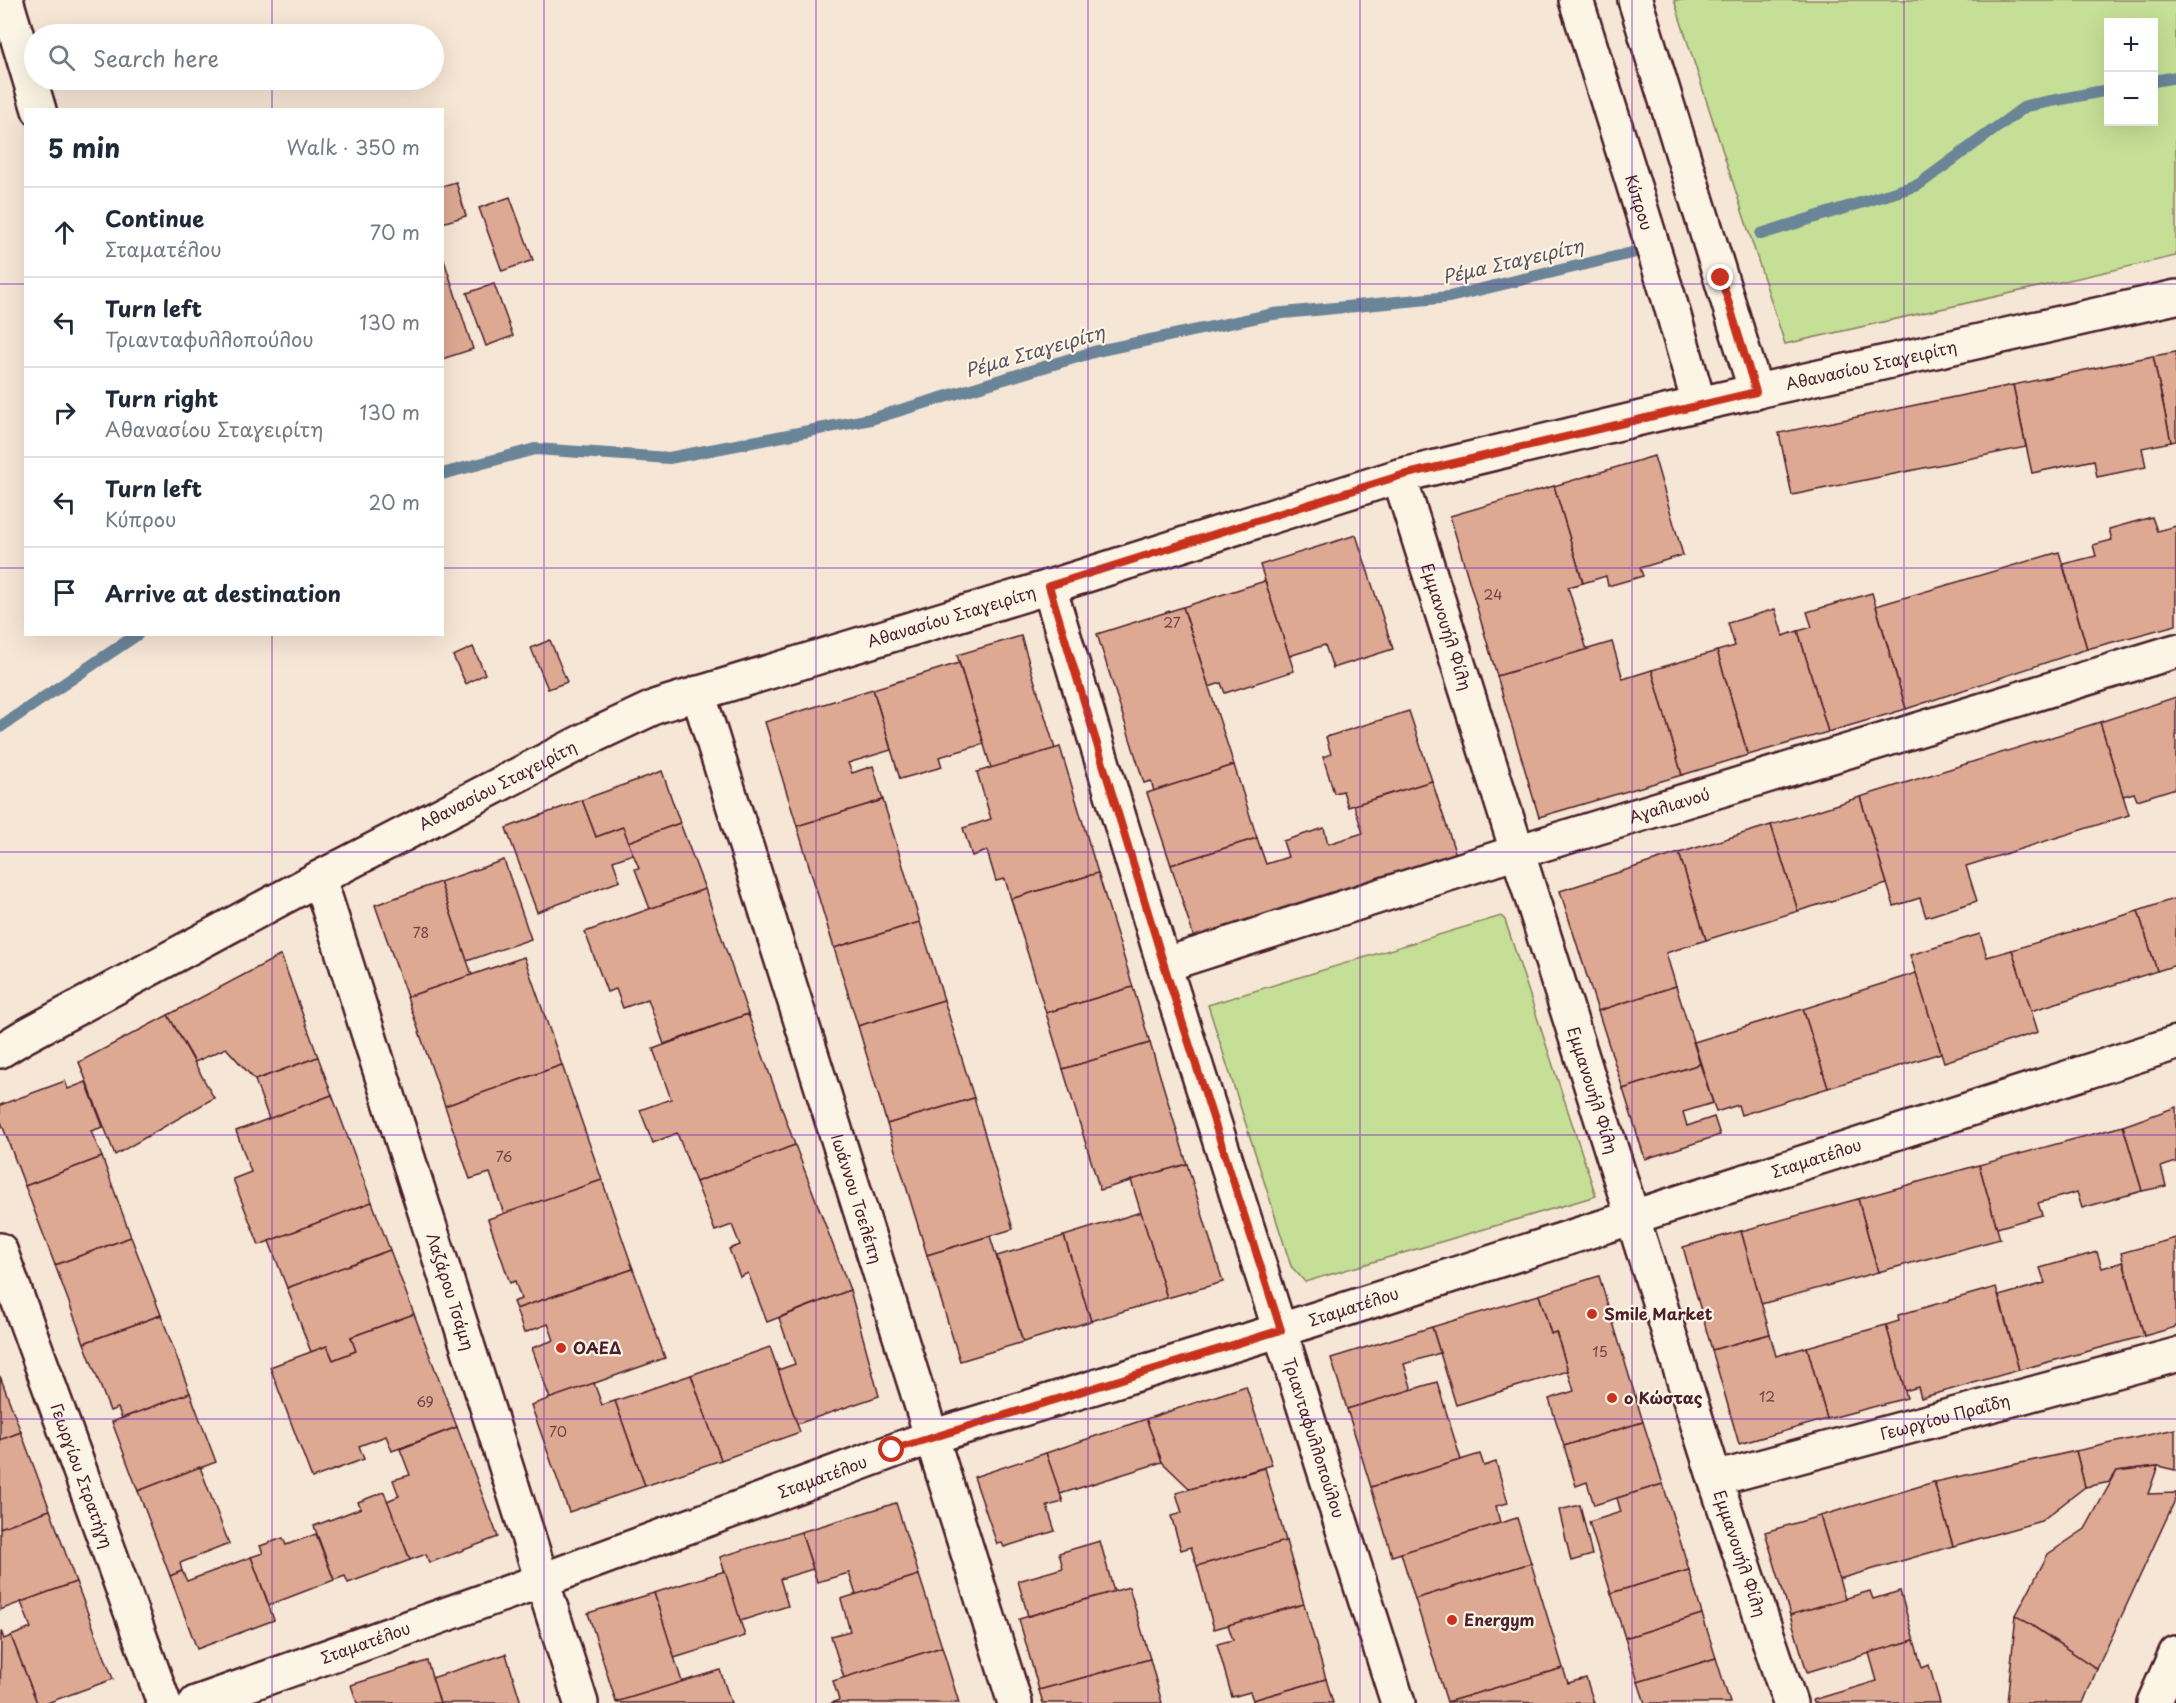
<!DOCTYPE html>
<html lang="en">
<head>
<meta charset="utf-8">
<style>
  body { margin:0; font-family:"Playpen Sans",sans-serif; background:#f6f6f7; color:#1f2937 }
  .controls { position:absolute; right:18px; top:18px; display:grid; overflow:hidden; border-radius:0px; box-shadow:0 6px 24px #0002 }
  .controls button { width:54px; height:54px; display:grid; place-items:center; padding:0; border:0; border-bottom:2px solid #e0e1e3; background:#fff; color:#1f2937; font:30px sans-serif }
  .stop { position:absolute; width:18px; height:18px; margin:-14px; border:4px solid #c8321e; border-radius:50%; background:#fff }
  .stop.end { background:#c8321e; border-color:#fff; box-shadow:0 2px 6px #0008 }
  .list { margin:0; padding:0; list-style:none }
  h2 { display:flex; justify-content:space-between; align-items:center; height:78px; margin:0; padding:0 24px; font-size:26px }
  h2 small { font-size:20px; font-weight:400; color:#747a83 }
  .list li { display:grid; grid-template-columns:39px 1fr auto; gap:18px; align-items:center; box-sizing:border-box; height:90px; padding:0 24px; border-top:2px solid #e0e1e3 }
  .list b { display:block; font-size:22px; white-space:nowrap }
  .list p { margin:0; font-size:20px; white-space:nowrap; color:#747a83 }
  .list em { font-size:20px; font-style:normal; color:#747a83 }
  .icon { flex:none; width:33px; height:33px; fill:none; stroke:currentColor; stroke-width:2; stroke-linecap:round; stroke-linejoin:round }
  .map { position:relative; flex:none; width:2176px; height:1703px; overflow:hidden }
  .search { position:absolute; background:#fff; box-shadow:0 6px 24px #0002; left:24px; top:24px; width:420px; height:66px; display:flex; align-items:center; gap:15px; box-sizing:border-box; padding:0 21px; border-radius:33px; color:#747a83; font-size:22px }
  .panel { position:absolute; background:#fff; box-shadow:0 6px 24px #0002; left:24px; top:108px; width:420px; height:528px; border-radius:0px }
  .map>svg:first-child { display:block }
</style>
</head>
<body>
<div class="map">
<svg width="2176" height="1703" viewBox="0 0 2176 1703">
  <rect width="100%" height="100%" fill="#f6e6d5"/>
  <filter id="ink" filterUnits="userSpaceOnUse"><feTurbulence type="fractalNoise" baseFrequency=".0167" numOctaves="2"/><feDisplacementMap in="SourceGraphic" scale="12" xChannelSelector="R" yChannelSelector="G"/><feConvolveMatrix kernelMatrix="1 2 1 2 8 2 1 2 1" color-interpolation-filters="sRGB"/></filter>
  <g filter="url(#ink)">
    <g fill="#c5df96" stroke="#887f60" stroke-width="1.5" fill-rule="evenodd">
      <path d="M1674,0H2176V256L1785,344ZM2108,22H2154V122H2108Z"/>
      <polygon points="1501,916 1505,920 1596,1196 1305,1282 1291,1266 1208,1005"/>
    </g>
    <g fill="none" stroke-linecap="round" stroke-linejoin="round">
      <g stroke="#6a8498" stroke-width="12">
        <polyline points="2154,81 2176,77"/>
        <polyline points="1761,234 1918,185 2026,106 2108,90"/>
        <polyline points="442,474 535,449 669,458 871,419 1097,351 1273,314 1449,297 1640,251"/>
        <polyline points="0,727 138,634"/>
      </g>
    </g>
    <g fill="#dea993" stroke="#4a1f2b" stroke-width="1.5">
      <polygon points="456,182 466,216 442,223 442,186"/>
      <polygon points="510,197 533,260 502,271 479,208"/>
      <polygon points="442,254 473,349 442,359"/>
      <polygon points="494,284 513,336 486,346 467,293"/>
      <polygon points="2176,352 2176,441 2171,442 2153,356"/>
      <polygon points="2153,356 2171,442 2142,448 2146,467 2097,477 2094,460 2032,473 2013,385"/>
      <polygon points="2013,385 2026,447 1792,495 1779,433"/>
      <polygon points="1654,456 1683,555 1640,568 1643,576 1608,586 1606,576 1583,583 1554,486"/>
      <polygon points="1554,486 1583,583 1568,587 1587,650 1497,676 1450,516"/>
      <polygon points="2152,517 2157,531 2176,526 2176,625 2087,649 2063,564 2096,556 2093,545 2112,540 2109,529"/>
      <polygon points="1356,535 1393,649 1333,668 1325,645 1289,656 1260,565"/>
      <polygon points="2059,552 2087,649 1906,709 1876,606"/>
      <polygon points="1265,581 1294,671 1225,693 1221,683 1209,687 1183,607"/>
      <polygon points="1872,593 1906,709 1828,732 1798,631 1812,627 1807,612"/>
      <polygon points="1183,607 1234,765 1154,791 1151,781 1144,783 1097,634"/>
      <polygon points="1775,609 1783,636 1798,631 1828,732 1748,755 1717,651 1735,646 1728,623"/>
      <polygon points="1021,636 1055,749 991,768 957,655"/>
      <polygon points="550,640 567,682 548,689 531,648"/>
      <polygon points="1612,642 1623,679 1652,670 1682,775 1539,817 1497,676"/>
      <polygon points="473,647 485,674 466,684 453,656"/>
      <polygon points="1717,651 1748,755 1682,775 1652,670"/>
      <polygon points="959,663 984,744 939,757 942,767 900,779 873,689"/>
      <polygon points="873,689 891,750 848,763 852,773 873,766 883,800 797,826 765,722"/>
      <polygon points="2176,697 2176,788 2137,800 2134,793 2123,796 2100,722"/>
      <polygon points="1409,711 1432,781 1348,807 1343,791 1334,793 1323,757 1331,754 1326,737"/>
      <polygon points="2100,722 2129,815 1966,866 1977,901 1926,917 1920,898 1894,906 1860,797"/>
      <polygon points="1060,747 1098,873 1011,899 1005,879 996,881 987,851 972,856 963,828 991,819 977,772"/>
      <polygon points="1234,765 1257,838 1171,865 1147,793"/>
      <polygon points="662,771 680,823 628,842 623,827 596,837 582,800"/>
      <polygon points="1432,781 1456,855 1194,938 1171,865 1257,838 1266,864 1288,857 1283,841 1324,828 1328,844 1363,833 1354,805"/>
      <polygon points="1860,797 1887,884 1798,911 1771,825"/>
      <polygon points="582,800 596,837 623,827 633,854 613,861 620,881 537,912 506,828"/>
      <polygon points="883,800 920,922 834,948 797,826"/>
      <polygon points="680,823 705,889 650,909 635,869 639,868 628,842"/>
      <polygon points="1771,825 1798,911 1706,940 1679,853"/>
      <polygon points="1679,853 1706,940 1666,953 1676,986 1598,1011 1560,891"/>
      <polygon points="504,860 531,939 467,961 440,882"/>
      <polygon points="1098,873 1133,987 1046,1013 1011,899"/>
      <polygon points="440,882 472,975 407,997 375,905"/>
      <polygon points="705,889 748,1014 664,1044 648,999 623,1008 616,989 607,992 585,932"/>
      <polygon points="2176,898 2176,965 2157,971 2138,911"/>
      <polygon points="2138,911 2157,971 2031,1011 2012,950"/>
      <polygon points="920,922 944,1000 858,1026 834,948"/>
      <polygon points="1980,934 1987,957 2012,950 2038,1032 1944,1062 1910,955"/>
      <polygon points="281,955 318,1057 255,1080 226,1048 195,1062 168,1015"/>
      <polygon points="524,957 562,1065 445,1106 407,997"/>
      <polygon points="1916,973 1941,1053 1828,1088 1803,1009"/>
      <polygon points="1676,986 1700,1064 1623,1089 1598,1011"/>
      <polygon points="1133,987 1150,1043 1063,1069 1046,1013"/>
      <polygon points="944,1000 974,1098 887,1124 858,1026"/>
      <polygon points="1803,1009 1828,1088 1741,1115 1738,1105 1716,1112 1694,1042"/>
      <polygon points="748,1014 795,1145 696,1182 677,1133 653,1143 640,1110 671,1099 653,1049"/>
      <polygon points="168,1015 214,1098 115,1155 79,1062"/>
      <polygon points="1150,1043 1187,1164 1100,1190 1063,1069"/>
      <polygon points="318,1057 332,1095 269,1119 255,1080"/>
      <polygon points="1700,1064 1713,1103 1683,1112 1687,1126 1714,1117 1720,1135 1645,1159 1623,1089"/>
      <polygon points="562,1065 602,1180 504,1214 490,1173 470,1179 445,1106"/>
      <polygon points="65,1081 68,1089 86,1082 103,1127 91,1131 102,1157 25,1186 0,1119 0,1105"/>
      <polygon points="332,1095 372,1202 259,1245 233,1179 251,1172 236,1131"/>
      <polygon points="974,1098 1013,1229 927,1255 887,1124"/>
      <polygon points="2176,1107 2176,1162 2161,1167 2166,1186 2142,1191 2123,1126"/>
      <polygon points="2123,1126 2142,1191 2082,1208 2077,1192 2038,1203 2042,1215 1997,1228 1979,1165"/>
      <polygon points="795,1145 850,1290 767,1322 748,1273 740,1277 729,1249 740,1245 732,1225 715,1231 696,1182"/>
      <polygon points="102,1157 131,1237 55,1265 25,1186"/>
      <polygon points="1187,1164 1223,1282 1167,1298 1131,1180"/>
      <polygon points="1979,1165 2000,1239 1878,1272 1858,1199"/>
      <polygon points="602,1180 633,1269 516,1309 513,1302 521,1299 515,1281 510,1283 488,1219"/>
      <polygon points="1858,1199 1878,1272 1761,1304 1741,1231"/>
      <polygon points="372,1202 390,1250 287,1288 269,1241"/>
      <polygon points="1141,1212 1167,1298 1091,1321 1064,1236"/>
      <polygon points="1741,1231 1770,1334 1712,1350 1683,1247"/>
      <polygon points="990,1236 1023,1342 960,1361 927,1255"/>
      <polygon points="1064,1236 1091,1321 1023,1342 997,1256"/>
      <polygon points="131,1237 161,1315 84,1343 55,1265"/>
      <polygon points="2176,1238 2176,1327 2144,1336 2121,1253"/>
      <polygon points="390,1250 414,1314 351,1337 356,1351 333,1360 327,1346 311,1352 287,1288"/>
      <polygon points="2097,1252 2102,1268 2123,1262 2144,1336 2019,1370 1999,1296 2045,1283 2040,1268"/>
      <polygon points="633,1269 665,1358 550,1399 532,1348 554,1340 548,1324 524,1333 516,1309"/>
      <polygon points="1599,1276 1643,1422 1564,1446 1549,1399 1574,1391 1556,1332 1551,1334 1539,1295"/>
      <polygon points="1996,1287 2019,1370 1921,1398 1918,1387 1905,1391 1886,1325 1899,1321 1898,1315"/>
      <polygon points="850,1290 879,1396 797,1424 778,1370 795,1364 779,1318"/>
      <polygon points="1539,1295 1551,1334 1556,1332 1568,1371 1456,1405 1432,1327"/>
      <polygon points="414,1314 457,1427 392,1451 386,1436 359,1446 364,1459 312,1478 270,1367 327,1346 333,1360 356,1351 351,1337"/>
      <polygon points="161,1315 190,1393 122,1418 118,1408 110,1411 84,1343"/>
      <polygon points="1886,1325 1907,1398 1827,1419 1807,1347"/>
      <polygon points="1432,1327 1440,1353 1404,1364 1412,1390 1347,1409 1331,1358"/>
      <polygon points="1770,1334 1776,1356 1807,1347 1827,1419 1739,1444 1712,1350"/>
      <polygon points="770,1347 800,1432 721,1460 691,1375"/>
      <polygon points="691,1375 721,1460 645,1486 615,1401"/>
      <polygon points="0,1376 21,1432 0,1440"/>
      <polygon points="1437,1382 1461,1460 1371,1487 1347,1409"/>
      <polygon points="594,1383 602,1405 615,1401 645,1486 569,1512 531,1405"/>
      <polygon points="1246,1386 1272,1465 1190,1489 1162,1462 1146,1419"/>
      <polygon points="190,1393 216,1462 138,1491 112,1422"/>
      <polygon points="1146,1419 1162,1462 1060,1494 1046,1453"/>
      <polygon points="1643,1422 1663,1484 1594,1505 1587,1482 1576,1486 1564,1446"/>
      <polygon points="457,1427 498,1537 429,1563 426,1554 410,1560 387,1501 399,1496 393,1480 410,1475 400,1449"/>
      <polygon points="2175,1429 2175,1470 2158,1466 2117,1471 2110,1482 2085,1487 2076,1451"/>
      <polygon points="21,1432 50,1510 0,1528 0,1440"/>
      <polygon points="2076,1451 2085,1487 2041,1521 1953,1546 1934,1482"/>
      <polygon points="1046,1453 1063,1502 1047,1506 1055,1531 1004,1547 1002,1543 997,1544 974,1477"/>
      <polygon points="1480,1454 1484,1466 1496,1462 1508,1503 1496,1506 1500,1523 1392,1556 1371,1487"/>
      <polygon points="2158,1466 2148,1494 2176,1493 2176,1498 2097,1669 2016,1615 2048,1554 2085,1529 2117,1471"/>
      <polygon points="200,1467 229,1544 180,1563 182,1571 170,1576 138,1491"/>
      <polygon points="1265,1468 1286,1541 1197,1566 1191,1547 1181,1550 1171,1516 1182,1513 1176,1493"/>
      <polygon points="1934,1482 1953,1546 1839,1579 1820,1516"/>
      <polygon points="1663,1484 1689,1570 1611,1593 1589,1522 1621,1512 1617,1498"/>
      <polygon points="384,1492 410,1560 348,1583 345,1576 334,1580 314,1526 361,1508 358,1502"/>
      <polygon points="896,1503 919,1575 856,1595 849,1573 817,1582 801,1532"/>
      <polygon points="1580,1505 1592,1555 1571,1561 1559,1510"/>
      <polygon points="50,1510 76,1582 0,1610 0,1528"/>
      <polygon points="1820,1516 1845,1599 1790,1615 1765,1532"/>
      <polygon points="1517,1518 1531,1563 1415,1599 1401,1553"/>
      <polygon points="801,1532 813,1569 780,1579 788,1606 740,1621 720,1557"/>
      <polygon points="316,1534 334,1580 269,1605 251,1557 263,1553 260,1546 283,1538 286,1545"/>
      <polygon points="1100,1541 1114,1592 1028,1616 1018,1581 1063,1568 1059,1553"/>
      <polygon points="1286,1541 1304,1604 1214,1629 1197,1566"/>
      <polygon points="251,1557 274,1620 197,1649 170,1576 182,1571 187,1581"/>
      <polygon points="1531,1563 1563,1668 1447,1702 1415,1599"/>
      <polygon points="1689,1570 1702,1614 1625,1638 1611,1593"/>
      <polygon points="725,1571 745,1636 674,1658 654,1593"/>
      <polygon points="919,1575 942,1647 844,1678 831,1636 850,1631 841,1599"/>
      <polygon points="76,1582 113,1679 47,1703 37,1703 11,1636 31,1628 21,1602"/>
      <polygon points="1129,1587 1150,1659 1039,1690 1019,1619"/>
      <polygon points="1870,1591 1873,1599 1900,1591 1914,1640 1807,1672 1790,1615"/>
      <polygon points="654,1593 682,1682 616,1702 588,1613"/>
      <polygon points="1304,1604 1326,1679 1253,1700 1250,1692 1232,1697 1217,1644 1233,1640 1228,1625"/>
      <polygon points="1702,1614 1716,1658 1638,1682 1625,1638"/>
      <polygon points="2016,1615 2097,1669 2083,1703 2007,1703"/>
      <polygon points="1,1631 4,1639 11,1636 37,1703 0,1703"/>
      <polygon points="1914,1640 1922,1668 1929,1665 1940,1703 1814,1703 1813,1700 1877,1681 1869,1653"/>
      <polygon points="942,1647 959,1703 831,1703 839,1700 833,1681"/>
      <polygon points="506,1654 521,1703 440,1703 432,1678"/>
      <polygon points="1716,1658 1730,1703 1645,1703 1638,1682"/>
      <polygon points="1150,1659 1162,1703 1043,1703 1039,1690"/>
      <polygon points="427,1661 440,1703 357,1703 351,1685"/>
      <polygon points="1563,1668 1568,1683 1586,1678 1594,1703 1447,1702"/>
      <polygon points="720,1670 731,1703 617,1703 616,1702"/>
      <polygon points="1326,1679 1333,1703 1253,1703 1253,1700"/>
    </g>
    <g fill="none" stroke-linecap="round" stroke-linejoin="round">
      <defs>
        <g id="street">
          <polyline points="6,0 39,110"/>
          <path id="s1" d="M1399,476L1715,1479L1790,1703"/>
          <path id="s2" d="M1049,587L1164,965L1398,1703"/>
          <path id="s3" d="M698,693L1015,1703"/>
          <path id="s4" d="M319,878L581,1703"/>
          <path id="s5" d="M1164,965L1517,852L2176,651"/>
          <path id="s6" d="M0,1250L164,1703"/>
          <path id="s7" d="M1715,1479L2176,1355"/>
          <path id="s8" d="M196,1703L543,1580L931,1437L1281,1330L2176,1043"/>
        </g>
        <g id="secondary">
          <path id="s9" d="M1576,0L1670,302L1699,404"/>
          <polyline points="1635,0 1756,392"/>
          <path id="s10" d="M0,1051L23,1037L319,878L593,736L657,706L1049,587L1399,476L1699,404L2176,297"/>
          <polyline points="2154,1703 2176,1653"/>
        </g>
      </defs>
      <use href="#street" stroke="#4a1f2b" stroke-width="38"/>
      <use href="#secondary" stroke="#4a1f2b" stroke-width="38"/>
      <use href="#street" stroke="#fcf5e5" stroke-width="33"/>
      <use href="#secondary" stroke="#fcf5e5" stroke-width="33"/>
    </g>
  </g>
  <g fill="none" stroke-linecap="round" stroke-linejoin="round" filter="url(#ink)">
    <polyline stroke="#c8321e" stroke-width="8" points="892,1450 1281,1330 1164,965 1049,586 1399,476 1756,392 1721,278"/>
  </g>
  <path fill="none" stroke="#7b2cbf" stroke-width="1.5" stroke-opacity="0.55" d="M272,0V34M544,0V1703M816,0V1703M1088,0V1703M1360,0V1703M1632,0V1703M1904,0V1703M272,80V110M0,284H26M442,284H2176M0,568H26M442,568H2176M272,634V1703M0,852H2176M0,1135H2176M0,1419H2176"/>
  <g fill="#c8321e" stroke="#fcf5e5" stroke-width="2">
    <circle cx="1592" cy="1314" r="6"/>
    <circle cx="561" cy="1348" r="6"/>
    <circle cx="1612" cy="1398" r="6"/>
    <circle cx="1452" cy="1620" r="6"/>
  </g>
  <g text-anchor="middle" stroke-width="4.5" stroke-linejoin="round" paint-order="stroke">
    <g font-size="14" fill="#6f4245">
      <text x="1493" y="600">24</text>
      <text x="1172" y="628">27</text>
      <text x="421" y="938">78</text>
      <text x="504" y="1162">76</text>
      <text x="1600" y="1357">15</text>
      <text x="1767" y="1402">12</text>
      <text x="425" y="1407">69</text>
      <text x="558" y="1437">70</text>
    </g>
    <g font-size="16" fill="#4a1f2b" stroke="#fcf5e5">
      <text dy="6" stroke="none"><textPath href="#s9" startOffset="212">Κύπρου</textPath></text>
      <text dy="6" stroke="none"><textPath href="#s10" startOffset="2004">Αθανασίου Σταγειρίτη</textPath></text>
      <text dy="6" stroke="none"><textPath href="#s10" startOffset="1050">Αθανασίου Σταγειρίτη</textPath></text>
      <text dy="6" stroke="none"><textPath href="#s1" startOffset="158">Εμμανουήλ Φίλη</textPath></text>
      <text dy="6" stroke="none"><textPath href="#s10" startOffset="564">Αθανασίου Σταγειρίτη</textPath></text>
      <text dy="6" stroke="none"><textPath href="#s5" startOffset="530">Αγαλιανού</textPath></text>
      <text dy="6" stroke="none"><textPath href="#s1" startOffset="644">Εμμανουήλ Φίλη</textPath></text>
      <text dy="6" stroke="none"><textPath href="#s8" startOffset="1710">Σταματέλου</textPath></text>
      <text dy="6" stroke="none"><textPath href="#s3" startOffset="530">Ιωάννου Τσελέπη</textPath></text>
      <text dy="6" stroke="none"><textPath href="#s4" startOffset="434">Λαζάρου Τσάμη</textPath></text>
      <text dy="6" stroke="none"><textPath href="#s8" startOffset="1224">Σταματέλου</textPath></text>
      <text dy="6" stroke="none"><textPath href="#s7" startOffset="238">Γεωργίου Πραΐδη</textPath></text>
      <text dy="6" stroke="none"><textPath href="#s2" startOffset="891">Τριανταφυλλοπούλου</textPath></text>
      <text dy="6" stroke="none"><textPath href="#s6" startOffset="240">Γεωργίου Στρατήγη</textPath></text>
      <text dy="6" stroke="none"><textPath href="#s8" startOffset="666">Σταματέλου</textPath></text>
      <text dy="6" stroke="none"><textPath href="#s1" startOffset="1130">Εμμανουήλ Φίλη</textPath></text>
      <text dy="6" stroke="none"><textPath href="#s8" startOffset="180">Σταματέλου</textPath></text>
    </g>
    <g font-size="16" font-weight="bold" fill="#4a1f2b" stroke="#fcf5e5" text-anchor="start">
      <text x="1604" y="1320">Smile Market</text>
      <text x="573" y="1354">ΟΑΕΔ</text>
      <text x="1624" y="1404">ο Κώστας</text>
      <text x="1464" y="1626">Energym</text>
    </g>
    <g font-size="18" font-style="italic" fill="#5a5161" stroke="#fcf5e5">
      <text transform="translate(1513 262) rotate(-13)" y="6">Ρέμα Σταγειρίτη</text>
      <text transform="translate(1035 352) rotate(-16)" y="6">Ρέμα Σταγειρίτη</text>
    </g>
  </g>
</svg>
<div class="controls">
<button>+</button>
<button>−</button>
</div>
<div class="stop" style="left:892px;top:1450px"></div>
<div class="stop end" style="left:1721px;top:278px"></div>
<div class="search"><svg class="icon" aria-label="search" viewBox="0 0 24 24"><circle cx="10" cy="10" r="6"/><path d="M15 15l6 6"/></svg>Search here</div>
<section class="panel">
<h2>5 min<small>Walk · 350 m</small></h2>
<ul class="list">
<li><svg class="icon" aria-label="ahead" viewBox="0 0 24 24"><path d="M12 20V5M6 11l6-6 6 6"/></svg><div><b>Continue</b><p>Σταματέλου</p></div><em>70 m</em></li>
<li><svg class="icon" aria-label="left" viewBox="0 0 24 24"><path d="M17 20v-9H6M10 6l-5 5 5 5"/></svg><div><b>Turn left</b><p>Τριανταφυλλοπούλου</p></div><em>130 m</em></li>
<li><svg class="icon" aria-label="right" viewBox="0 0 24 24"><path d="M7 20v-9h11M14 6l5 5-5 5"/></svg><div><b>Turn right</b><p>Αθανασίου Σταγειρίτη</p></div><em>130 m</em></li>
<li><svg class="icon" aria-label="left" viewBox="0 0 24 24"><path d="M17 20v-9H6M10 6l-5 5 5 5"/></svg><div><b>Turn left</b><p>Κύπρου</p></div><em>20 m</em></li>
<li><svg class="icon" aria-label="arrive" viewBox="0 0 24 24"><path d="M6 21V4h12l-3 4 3 4H6"/></svg><div><b>Arrive at destination</b></div></li>
</ul>
</section>
</div>
</body>
</html>
